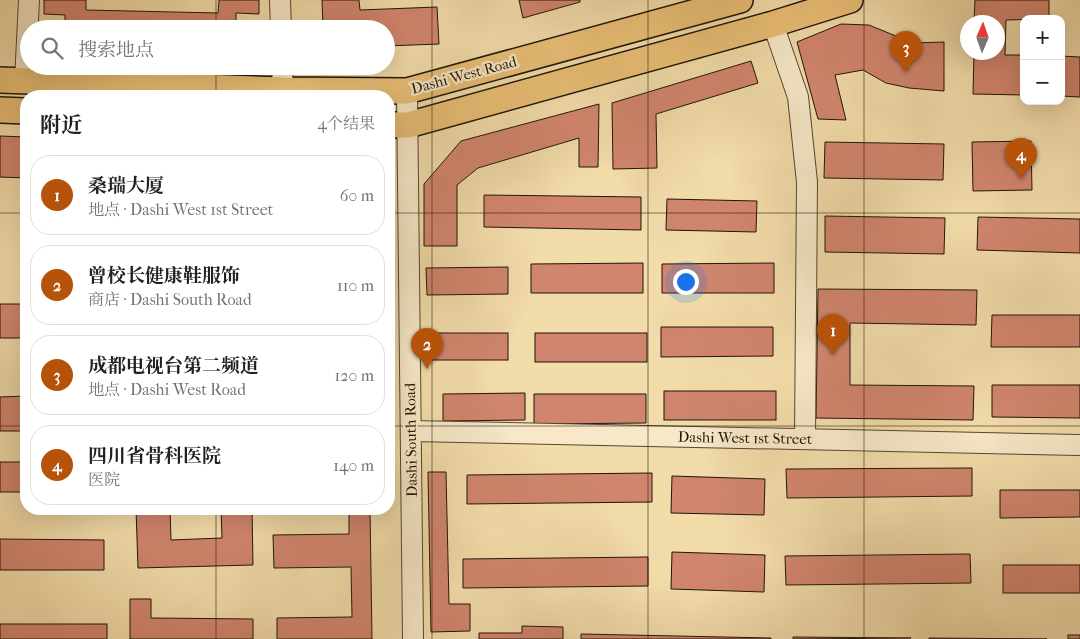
<!DOCTYPE html>
<html lang="zh">
<head>
<meta charset="utf-8">
<style>
  body { margin:0; font-family:"IM FELL French Canon","Noto Serif SC",serif; background:#f6f6f6; color:#202124 }
  .controls { position:absolute; right:15px; top:15px; display:grid; overflow:hidden; border-radius:10px; box-shadow:0 5px 20px #0002 }
  .controls button { width:45px; height:45px; display:grid; place-items:center; padding:0; border:0; border-bottom:1px solid #e0e0e0; background:#fff; color:#202124; font:25px sans-serif }
  .compass { position:absolute; left:960px; top:15px; width:45px; height:45px; border-radius:50%; background:#fff; box-shadow:0 5px 20px #0002; rotate:2deg }
  .you { position:absolute; left:685px; top:281px; width:18px; height:18px; margin:-12px; border:4px solid #fff; border-radius:50%; background:#1a73e8; box-shadow:0 0 0 8px #1a73e833 }
  .badge { display:grid; place-items:center; width:32px; height:32px; border-radius:50%; background:#b45309; color:#fff; font-size:16px; font-weight:700 }
  .pin { position:absolute; translate:-50% -41px; filter:drop-shadow(0 1px 2px #0008) }
  .pin::after { content:''; position:absolute; top:26px; width:18px; height:15px; background:inherit; clip-path:polygon(0 0,100% 0,50% 100%) }
  .list { margin:0; padding:0; list-style:none }
  h2 { display:flex; justify-content:space-between; align-items:center; height:65px; margin:0; padding:0 20px; font-size:21px }
  h2 small { font-size:16px; font-weight:400; color:#757577 }
  .list li { display:grid; grid-template-columns:32px 1fr auto; gap:15px; align-items:center; box-sizing:border-box; height:80px; margin:0 10px 10px; padding:0 10px; border:1px solid #e0e0e0; border-radius:20px }
  .list b { display:block; font-size:19px; white-space:nowrap }
  .list p { margin:0; font-size:16px; white-space:nowrap; color:#757577 }
  .list em { font-size:16px; font-style:normal; color:#757577 }
  .icon { flex:none; width:28px; height:28px; fill:none; stroke:currentColor; stroke-width:2; stroke-linecap:round; stroke-linejoin:round }
  .map { position:relative; flex:none; width:1080px; height:639px; overflow:hidden }
  .search { position:absolute; background:#fff; box-shadow:0 5px 20px #0002; left:20px; top:20px; width:375px; height:55px; display:flex; align-items:center; gap:12px; box-sizing:border-box; padding:0 18px; border-radius:28px; color:#757577; font-size:19px }
  .panel { position:absolute; background:#fff; box-shadow:0 5px 20px #0002; left:20px; top:90px; width:375px; height:425px; border-radius:20px }
  .map>svg:first-child { display:block }
</style>
</head>
<body>
<div class="map">
<svg width="1080" height="639" viewBox="0 0 1080 639">
  <rect width="100%" height="100%" fill="#f2dcaa"/>
  <filter id="stains"><feTurbulence type="fractalNoise" baseFrequency=".004" numOctaves="4"/><feColorMatrix values="0 0 0 0 .2 0 0 0 0 .09 0 0 0 0 .02 0 0 0 .5 -.17"/></filter>
  <radialGradient id="worn" r=".72"><stop offset=".6" stop-color="#630" stop-opacity="0"/><stop offset="1" stop-color="#630" stop-opacity=".3"/></radialGradient>
  <g fill="#d1856e" stroke="#1f1508">
    <polygon points="44,0 86,0 86,10 218,13 219,0 259,0 259,14 236,13 236,29 65,29 65,15 44,14"/>
    <polygon points="322,0 359,0 360,10 437,7 439,44 386,46 386,29 323,29"/>
    <polygon points="519,0 580,0 580,2 523,18"/>
    <polygon points="975,0 1049,0 1049,19 1006,20 1005,55 1024,55 1024,95 973,94 974,52 998,52 998,22 974,22"/>
    <polygon points="841,24 869,25 913,43 944,42 944,91 909,88 886,83 863,70 835,75 846,120 818,119 797,42"/>
    <polygon points="1061,56 1080,57 1080,97 1061,96"/>
    <polygon points="751,61 758,83 656,114 657,168 613,169 612,103"/>
    <polygon points="599,104 598,167 579,167 579,138 478,168 457,185 457,246 424,246 424,184 461,141"/>
    <polygon points="0,136 26,137 26,178 0,177"/>
    <polygon points="1031,141 1032,190 973,191 972,142"/>
    <polygon points="825,142 944,144 943,180 824,178"/>
    <polygon points="484,195 641,197 641,230 484,227"/>
    <polygon points="667,199 757,201 756,232 666,230"/>
    <polygon points="825,216 945,218 944,254 825,252"/>
    <polygon points="978,217 1080,219 1080,253 977,250"/>
    <polygon points="643,263 643,293 531,293 531,264"/>
    <polygon points="774,263 774,293 662,293 662,264"/>
    <polygon points="508,267 508,294 427,295 426,268"/>
    <polygon points="818,289 977,290 976,325 850,323 850,385 974,386 973,420 816,418"/>
    <rect x="0" y="304" width="26" height="34"/>
    <polygon points="992,315 1080,315 1080,347 991,347"/>
    <polygon points="661,327 773,327 773,356 661,357"/>
    <rect x="426" y="333" width="82" height="27"/>
    <rect x="535" y="333" width="112" height="29"/>
    <polygon points="992,385 1080,385 1080,418 992,417"/>
    <rect x="664" y="391" width="112" height="29"/>
    <polygon points="525,393 525,420 443,421 443,394"/>
    <polygon points="534,394 646,394 646,423 534,424"/>
    <polygon points="26,396 26,431 0,431 0,397"/>
    <rect x="0" y="462" width="26" height="30"/>
    <polygon points="972,468 972,496 787,498 786,469"/>
    <polygon points="428,472 446,472 449,604 470,604 470,631 431,632"/>
    <polygon points="652,473 652,502 467,504 467,475"/>
    <polygon points="672,476 765,479 764,515 671,513"/>
    <polygon points="1000,490 1080,490 1080,517 1000,518"/>
    <polygon points="136,509 170,509 171,540 222,538 221,509 252,509 253,565 138,568"/>
    <polygon points="349,509 370,509 372,639 277,639 277,618 352,617 351,567 274,568 273,535 349,534"/>
    <polygon points="0,539 104,540 104,570 0,570"/>
    <polygon points="672,552 765,555 764,592 671,589"/>
    <polygon points="970,554 971,583 786,585 785,556"/>
    <polygon points="648,557 648,586 463,588 463,559"/>
    <rect x="1003" y="565" width="77" height="28"/>
    <polygon points="130,599 151,599 151,618 253,619 253,639 130,639"/>
    <rect x="0" y="624" width="107" height="15"/>
    <polygon points="522,626 563,627 563,639 479,639 479,633 522,633"/>
    <polygon points="581,634 771,638 771,639 581,639"/>
    <rect x="1068" y="635" width="12" height="4"/>
    <polygon points="793,637 911,638 793,639"/>
    <polygon points="929,638 1047,639 929,639"/>
  </g>
  <g fill="none" stroke-linecap="round" stroke-linejoin="round">
    <defs>
      <g id="minor">
        <polyline points="280,0 281,29"/>
        <polyline points="773,24 798,97 807,182 805,439"/>
        <polyline points="282,66 283,90"/>
        <polyline points="25,81 29,0"/>
        <polyline points="407,91 413,639"/>
        <polyline points="411,431 1080,445"/>
      </g>
      <g id="major">
        <polyline points="0,80 283,90 407,91 740,0"/>
        <polyline points="0,110 26,111"/>
        <polyline points="389,125 408,125 773,24 850,0"/>
      </g>
    </defs>
    <use href="#minor" stroke="#544730" stroke-width="22"/>
    <use href="#major" stroke="#1f1508" stroke-width="28"/>
    <use href="#minor" stroke="#f7e8c8" stroke-width="20"/>
    <use href="#major" stroke="#e9be75" stroke-width="25"/>
  </g>
  <path fill="none" stroke="#1f1508" stroke-width="1" stroke-opacity="0.55" d="M216,0V29M432,0V639M648,0V639M864,0V639M216,66V96M0,213H26M389,213H1080M0,426H26M389,426H1080M216,509V639"/>
  <g text-anchor="middle" stroke-width="4.5" stroke-linejoin="round" paint-order="stroke">
    <g font-size="15" fill="#1f1508" stroke="#f7e8c8">
      <text transform="translate(464 75) rotate(-15)" y="5">Dashi West Road</text>
      <text transform="translate(745 438) rotate(1)" y="5">Dashi West 1st Street</text>
      <text transform="translate(411 440) rotate(-91)" y="5">Dashi South Road</text>
    </g>
  </g>
  <rect width="100%" height="100%" filter="url(#stains)"/>
  <rect width="100%" height="100%" fill="url(#worn)"/>
</svg>
<div class="controls">
<button>+</button>
<button>−</button>
</div>
<svg class="compass" viewBox="-18 -18 36 36"><path d="M0-13l5 13h-10z" fill="#e53935"/><path d="M0 13l5-13h-10z" fill="#757577"/></svg>
<div class="you"></div>
<div class="pin badge" style="left:833px;top:355px">1</div>
<div class="pin badge" style="left:427px;top:369px">2</div>
<div class="pin badge" style="left:906px;top:72px">3</div>
<div class="pin badge" style="left:1021px;top:179px">4</div>
<div class="search"><svg class="icon" aria-label="search" viewBox="0 0 24 24"><circle cx="10" cy="10" r="6"/><path d="M15 15l6 6"/></svg>搜索地点</div>
<section class="panel">
<h2>附近<small>4个结果</small></h2>
<ul class="list">
<li><span class="badge">1</span><div><b>桑瑞大厦</b><p>地点 · Dashi West 1st Street</p></div><em>60 m</em></li>
<li><span class="badge">2</span><div><b>曾校长健康鞋服饰</b><p>商店 · Dashi South Road</p></div><em>110 m</em></li>
<li><span class="badge">3</span><div><b>成都电视台第二频道</b><p>地点 · Dashi West Road</p></div><em>120 m</em></li>
<li><span class="badge">4</span><div><b>四川省骨科医院</b><p>医院</p></div><em>140 m</em></li>
</ul>
</section>
</div>
</body>
</html>
